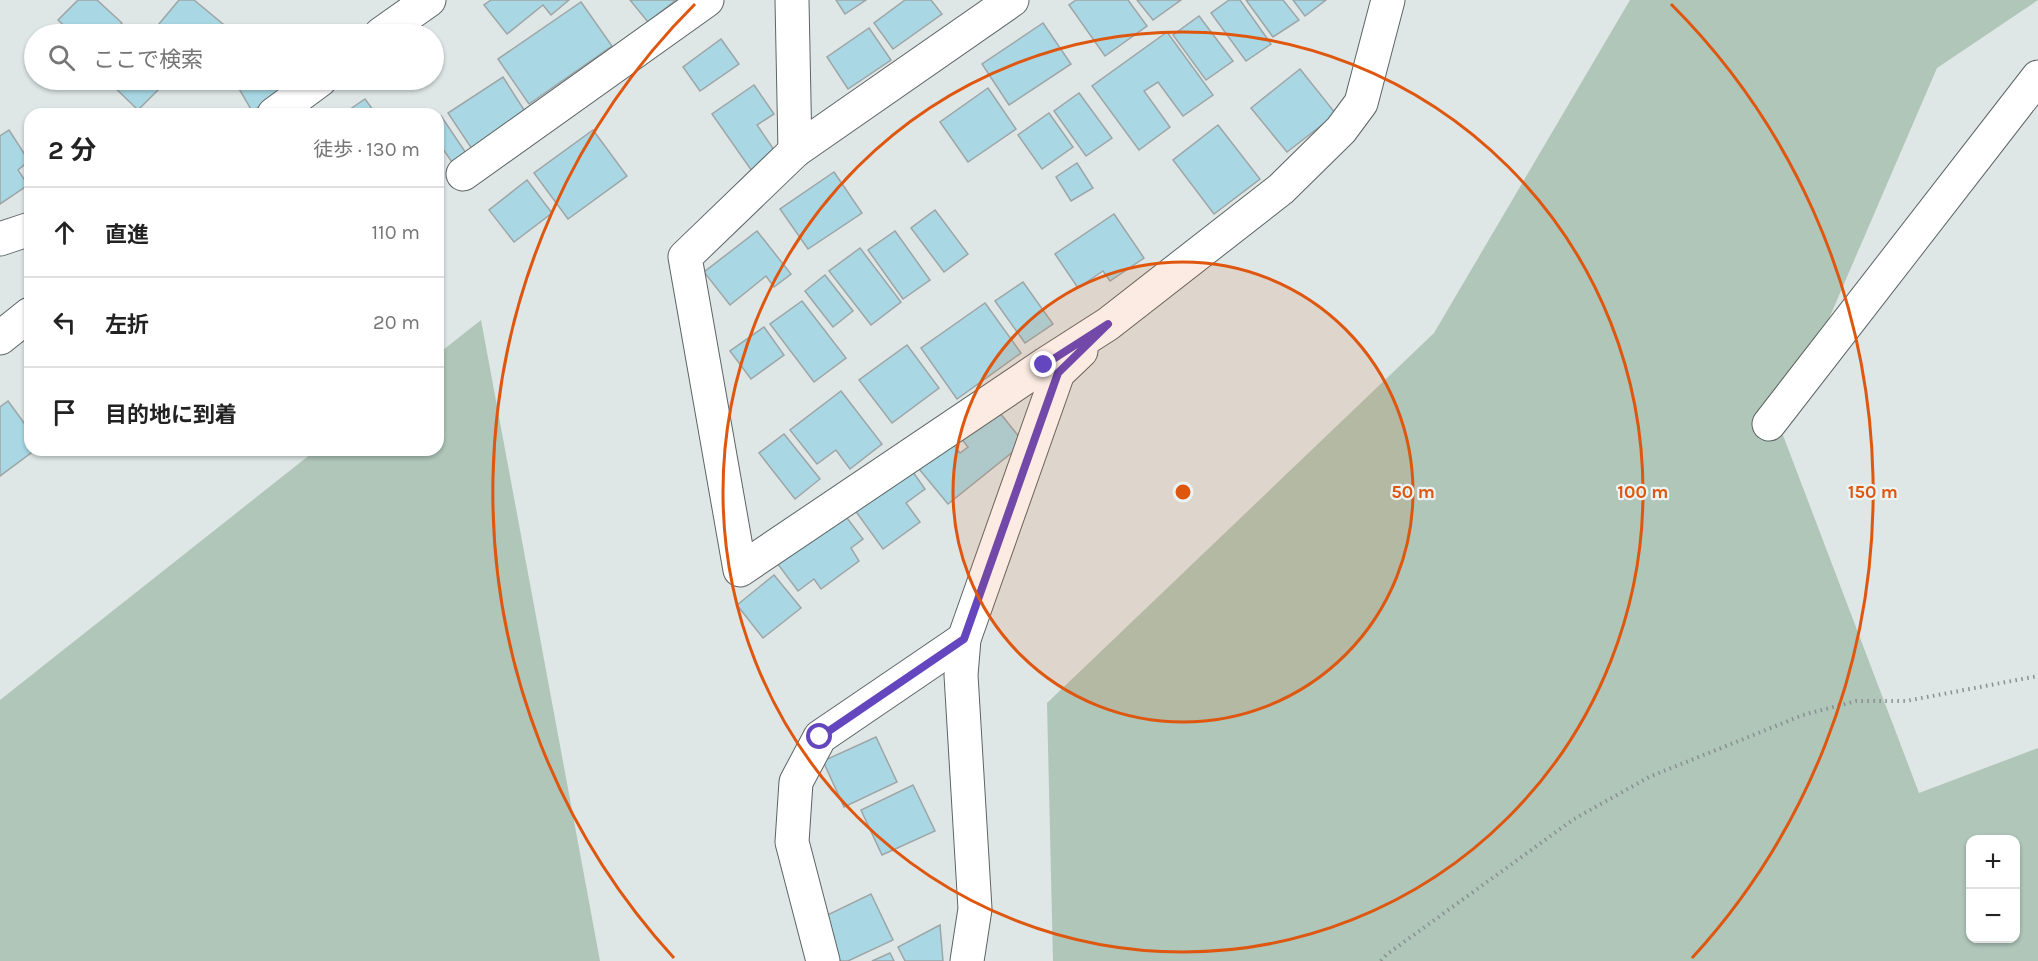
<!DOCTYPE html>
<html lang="ja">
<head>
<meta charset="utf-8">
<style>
  body { margin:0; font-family:Karla,"Noto Sans JP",sans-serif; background:#f2f2f2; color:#222 }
  .controls { position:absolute; right:18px; bottom:18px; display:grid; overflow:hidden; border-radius:12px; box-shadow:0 2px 4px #0004 }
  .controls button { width:54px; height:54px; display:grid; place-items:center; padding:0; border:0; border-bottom:2px solid #e0e0e0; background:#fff; color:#222; font:30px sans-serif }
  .stop { position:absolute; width:18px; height:18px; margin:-14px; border:4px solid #6446be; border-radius:50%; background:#fff }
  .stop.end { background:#6446be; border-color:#fff; box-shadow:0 2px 6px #0008 }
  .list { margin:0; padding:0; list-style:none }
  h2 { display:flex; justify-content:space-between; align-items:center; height:78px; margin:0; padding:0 24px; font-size:26px }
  h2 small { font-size:20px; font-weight:400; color:#767676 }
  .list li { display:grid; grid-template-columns:39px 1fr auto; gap:18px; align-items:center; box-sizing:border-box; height:90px; padding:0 24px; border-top:2px solid #e0e0e0 }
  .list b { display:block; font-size:22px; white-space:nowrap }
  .list em { font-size:20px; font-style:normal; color:#767676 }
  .icon { flex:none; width:33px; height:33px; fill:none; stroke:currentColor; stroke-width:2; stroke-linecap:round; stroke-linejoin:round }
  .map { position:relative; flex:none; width:2038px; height:961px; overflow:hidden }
  .search { position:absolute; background:#fff; box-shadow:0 2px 4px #0004; left:24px; top:24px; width:420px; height:66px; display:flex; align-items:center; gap:15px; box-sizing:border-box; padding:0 21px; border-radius:33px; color:#767676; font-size:22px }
  .panel { position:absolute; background:#fff; box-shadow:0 2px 4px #0004; left:24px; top:108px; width:420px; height:348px; border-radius:18px }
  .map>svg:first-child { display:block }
</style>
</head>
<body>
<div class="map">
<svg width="2038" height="961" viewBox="0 0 2038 961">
  <rect width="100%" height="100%" fill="#dee6e6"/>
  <g fill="#afc6b9" fill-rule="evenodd">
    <path d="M1630,0H2038L1937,68L1781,430L1919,793L2038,748V961H1053L1047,703L1434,333ZM1970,840H2016V938H1970Z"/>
    <polygon points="481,320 600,961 0,961 0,700 316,450 438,450 438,354"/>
  </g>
  <g fill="#a9d8e4" stroke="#9ea5a7" stroke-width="1.5">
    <polygon points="78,0 97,0 122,23 111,34 73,34 58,20"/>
    <polygon points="179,0 194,0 235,34 159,34 154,30"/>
    <polygon points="491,0 569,0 551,15 543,5 507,34 484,5"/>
    <polygon points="630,0 676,0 648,22"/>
    <polygon points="836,0 866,0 845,14"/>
    <polygon points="905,0 931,0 942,14 893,49 874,23"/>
    <polygon points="1076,0 1128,0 1147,26 1105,56 1069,5"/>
    <polygon points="1137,0 1181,0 1153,20"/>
    <polygon points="1229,0 1240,0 1271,44 1246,61 1211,13"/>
    <polygon points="1246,0 1283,0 1299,20 1273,37"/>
    <polygon points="1293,0 1326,0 1305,16"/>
    <polygon points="581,2 612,46 529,104 498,59"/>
    <polygon points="1199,16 1233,61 1206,80 1173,35"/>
    <polygon points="1043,23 1071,64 1009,105 982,64"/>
    <polygon points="869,28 891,60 848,89 827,57"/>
    <polygon points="1167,32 1213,95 1183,116 1158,82 1144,91 1170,127 1139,150 1092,86"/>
    <polygon points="721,39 739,64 700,91 683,67"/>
    <polygon points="1300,69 1336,114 1287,152 1251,108"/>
    <polygon points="503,77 526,113 472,149 448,113"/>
    <polygon points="107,80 168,80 138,110"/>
    <polygon points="238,80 305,80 252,111 235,82"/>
    <polygon points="754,85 774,114 757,125 779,157 754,174 712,114"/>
    <polygon points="988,88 1016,129 968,162 940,122"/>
    <polygon points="1079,93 1112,138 1086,156 1054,111"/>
    <polygon points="365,99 376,114 343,114"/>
    <polygon points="1049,113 1073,147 1042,169 1018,135"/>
    <polygon points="441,116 468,156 454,165 438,142 438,118"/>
    <polygon points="1218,125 1260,179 1214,214 1173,160"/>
    <polygon points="9,130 29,161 18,170 28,185 0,204 0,136"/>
    <polygon points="593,130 627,176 568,219 534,173"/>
    <polygon points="1077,163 1093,188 1071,201 1056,177"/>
    <polygon points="834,172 862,213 808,249 780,209"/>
    <polygon points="527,180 552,213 514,242 489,210"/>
    <polygon points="935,210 968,254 944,272 911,228"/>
    <polygon points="1114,214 1144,258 1110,281 1103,271 1078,288 1055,254"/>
    <polygon points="757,231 791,274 774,287 766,276 730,305 704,272"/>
    <polygon points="895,231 930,280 903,299 868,250"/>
    <polygon points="860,248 901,302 871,325 829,271"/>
    <polygon points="825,275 853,311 833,327 805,291"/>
    <polygon points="1023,282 1053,324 1025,343 995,301"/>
    <polygon points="802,301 846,358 814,382 770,324"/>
    <polygon points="985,303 1021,353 957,399 921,348"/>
    <polygon points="764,327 784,355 751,379 730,351"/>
    <polygon points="907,345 939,388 892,423 859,380"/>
    <polygon points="841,391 882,444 850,469 836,450 817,464 790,430"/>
    <polygon points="8,401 30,431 30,450 35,450 0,476 0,407"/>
    <polygon points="992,403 1024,443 948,504 915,464 948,438 960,453 968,447 956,432"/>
    <polygon points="784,434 820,479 795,499 759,453"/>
    <polygon points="908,465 925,489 906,503 920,522 883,549 852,506"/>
    <polygon points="841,510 863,539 851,548 859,561 821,589 814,579 798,591 774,559"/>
    <polygon points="774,575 801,608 763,638 737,605"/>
    <polygon points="876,737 897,782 844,807 823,761"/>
    <polygon points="913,785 935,831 882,855 861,810"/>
    <polygon points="871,894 893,940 848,961 838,961 819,919"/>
    <polygon points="940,925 943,961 905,961 898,947"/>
    <polygon points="890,953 894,961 872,961"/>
  </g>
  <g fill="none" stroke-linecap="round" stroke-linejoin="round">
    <defs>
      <g id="minor">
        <polyline points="792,0 795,151"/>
        <polyline points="1012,0 795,151 685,257 740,570 1044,365 1108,324 1281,189 1341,130 1361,103 1388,0"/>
        <polyline points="381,34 429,0"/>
        <polyline points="274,114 320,80"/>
        <polyline points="463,174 707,0"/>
        <polyline points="0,239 30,229"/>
        <polyline points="0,338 30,314"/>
        <polyline points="1769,424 2038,77"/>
        <polyline points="823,961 792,842 796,782 820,737 964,639"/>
        <polyline points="967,961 975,909 961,675 964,639 1058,373 1081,351"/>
      </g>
    </defs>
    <use href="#minor" stroke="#5d6464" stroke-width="35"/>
    <polyline stroke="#8a9090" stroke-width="4" stroke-dasharray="1.5 4.5" stroke-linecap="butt" points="1381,961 1386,955 1574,819 1649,777 1803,715 1856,701 1906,701 2038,676"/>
    <use href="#minor" stroke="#fff" stroke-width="33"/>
  </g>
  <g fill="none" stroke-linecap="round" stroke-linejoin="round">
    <polyline stroke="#6446be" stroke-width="8" points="820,737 964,639 1058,373 1108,324 1044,365"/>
  </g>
  <circle cx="1183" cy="492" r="230" fill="#df570e" fill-opacity=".12"/>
  <g fill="none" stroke="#df570e" stroke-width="3">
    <circle cx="1183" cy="492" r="230"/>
    <circle cx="1183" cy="492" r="460"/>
    <path d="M674 958A690 690 0 0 1 695 4M1671 4A690 690 0 0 1 1692 958"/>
  </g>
  <circle cx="1183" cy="492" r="9" fill="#df570e" stroke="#ebf3f3" stroke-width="3"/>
  <g font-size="18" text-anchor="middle" font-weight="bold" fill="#df570e" stroke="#ebf3f3" stroke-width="4.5" stroke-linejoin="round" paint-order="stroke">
    <text x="1413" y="498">50 m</text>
    <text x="1643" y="498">100 m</text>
    <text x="1873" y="498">150 m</text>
  </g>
</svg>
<div class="controls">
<button>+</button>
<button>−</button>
</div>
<div class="stop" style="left:820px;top:737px"></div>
<div class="stop end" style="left:1044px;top:365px"></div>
<div class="search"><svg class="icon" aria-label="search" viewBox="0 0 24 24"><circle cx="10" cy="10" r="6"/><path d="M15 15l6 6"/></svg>ここで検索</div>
<section class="panel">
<h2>2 分<small>徒歩 · 130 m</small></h2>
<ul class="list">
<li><svg class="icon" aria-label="ahead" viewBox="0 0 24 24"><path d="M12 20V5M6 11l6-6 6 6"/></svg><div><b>直進</b></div><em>110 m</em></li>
<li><svg class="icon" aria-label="left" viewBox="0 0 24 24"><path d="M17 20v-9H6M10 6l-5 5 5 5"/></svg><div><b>左折</b></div><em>20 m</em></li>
<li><svg class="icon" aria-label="arrive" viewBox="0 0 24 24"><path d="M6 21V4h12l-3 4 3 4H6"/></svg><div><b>目的地に到着</b></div></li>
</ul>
</section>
</div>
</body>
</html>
